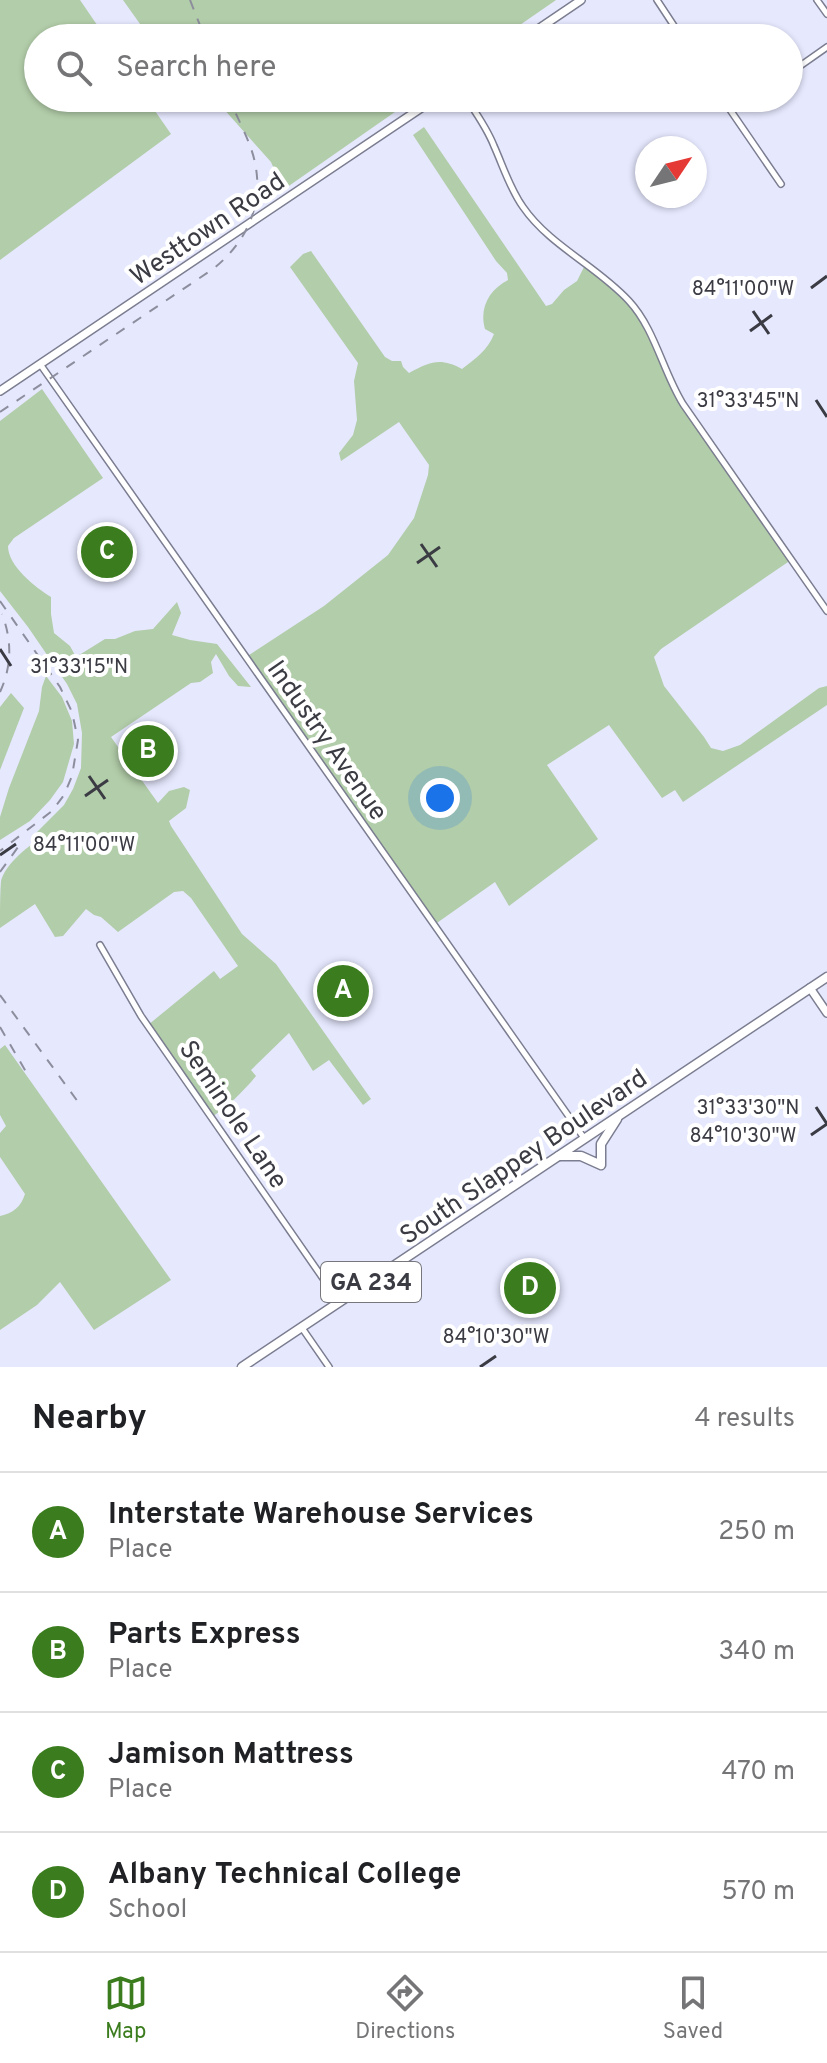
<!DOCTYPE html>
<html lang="en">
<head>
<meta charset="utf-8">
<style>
  body { margin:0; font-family:Overpass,sans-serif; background:#f6f6f6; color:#202124 }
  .compass { position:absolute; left:635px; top:136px; width:72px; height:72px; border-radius:50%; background:#fff; box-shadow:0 2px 6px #0004; rotate:55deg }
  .you { position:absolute; left:440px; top:798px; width:28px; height:28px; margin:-20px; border:6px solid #fff; border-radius:50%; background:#1a73e8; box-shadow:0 0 0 12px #1a73e833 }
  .badge { display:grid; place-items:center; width:52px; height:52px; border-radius:50%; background:#3b7d1e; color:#fff; font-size:26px; font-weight:700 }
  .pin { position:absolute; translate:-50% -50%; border:4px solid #fff; box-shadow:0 2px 8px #0006 }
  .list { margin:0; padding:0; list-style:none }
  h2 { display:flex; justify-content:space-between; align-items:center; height:104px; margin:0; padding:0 32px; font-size:34px }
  h2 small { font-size:26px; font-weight:400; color:#757577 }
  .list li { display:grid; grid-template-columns:52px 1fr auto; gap:24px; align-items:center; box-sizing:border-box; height:120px; padding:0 32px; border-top:2px solid #e0e0e0 }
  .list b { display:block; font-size:30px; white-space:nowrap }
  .list p { margin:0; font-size:26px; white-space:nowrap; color:#757577 }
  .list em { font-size:26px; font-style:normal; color:#757577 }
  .icon { flex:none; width:44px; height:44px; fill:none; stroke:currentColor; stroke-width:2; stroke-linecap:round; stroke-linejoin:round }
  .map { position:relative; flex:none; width:827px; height:1367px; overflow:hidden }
  .search { position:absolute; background:#fff; box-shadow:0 2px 6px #0004; left:24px; right:24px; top:24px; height:88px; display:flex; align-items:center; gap:20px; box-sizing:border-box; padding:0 28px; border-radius:44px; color:#757577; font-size:30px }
  .sheet { height:584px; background:#fff }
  nav { display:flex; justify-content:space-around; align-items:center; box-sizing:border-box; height:112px; border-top:2px solid #e0e0e0; background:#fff; font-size:22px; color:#757577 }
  nav a { display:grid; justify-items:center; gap:4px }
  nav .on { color:#3b7d1e }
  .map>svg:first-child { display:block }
</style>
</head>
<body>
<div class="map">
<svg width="827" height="1367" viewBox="0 0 827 1367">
  <rect width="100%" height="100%" fill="#e6e8fe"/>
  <g fill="#b2cda9">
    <polygon points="0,0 80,0 106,38 38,38 38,98 146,98 171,134 0,260"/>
    <polygon points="123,0 556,0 501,38 150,38"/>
    <polygon points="214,98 415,98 283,190 271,162"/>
    <path d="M424,127L546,306L552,304L564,290L577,281L586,263L619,291L642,319L674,390L791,560L661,649L654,657L664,686L704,737L711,748L723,751L740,745L819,688L827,686V705L683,802L675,790L662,798L609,725L547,765L598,839L509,906L495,882L434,925L246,657L324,606L388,555L414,518L428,475L429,465L399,422L341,461L339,453L353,435L357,420L354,381L358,363L290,267L303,254L311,251L385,357L392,361H401L403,367L409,373C430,362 440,357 462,369C475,359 488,350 494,334L485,329C479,308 489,290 508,280L507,273L496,261L413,135Z"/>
    <path d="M42,389L103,478L14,538L8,546C8,566 35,587 51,597V614L54,633L70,646L76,657L105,639H115L135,631L153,629L177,602L181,613L172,635L190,640L217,644L251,687L238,686L229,676L216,654L211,662L213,673L200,682L191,683L111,737L158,803L169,791L184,787L190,790L186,808L169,821L171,826L242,934L276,964L371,1099L363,1105L329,1060L313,1071L289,1033L251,1070L256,1076C243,1092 228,1106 212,1117L148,1025L214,971L220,979L238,966L191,898L183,891L174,892L118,932L101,917L94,915L86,909L63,936L55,937L35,904L0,928C0,913 0,894 1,881C6,864 23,851 36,841L35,834L64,805L73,789L81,768L82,733L77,704L67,684L28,627L0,591V421Z"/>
    <polygon points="46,676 62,697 72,721 74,744 63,782 50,800 30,821 0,840 0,817 9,788 39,711 42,687"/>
    <polygon points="11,693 24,708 0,770 0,707"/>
    <path d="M5,1045L171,1280L94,1330L60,1282L37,1305L0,1330V1216C13,1213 21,1207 25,1194L0,1157V1133L6,1126L0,1115V1049Z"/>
  </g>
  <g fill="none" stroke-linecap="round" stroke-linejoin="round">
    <defs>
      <g id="street">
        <polyline points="657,0 682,38"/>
        <polyline points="817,0 827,14"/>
        <polyline points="800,66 827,47"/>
        <path d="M466,98C476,113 487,128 494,146C503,166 510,189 523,207C550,246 597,266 629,301C655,329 663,372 683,404L827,611"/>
        <polyline points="722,98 781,184"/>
        <polyline points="40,364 584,1138"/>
        <polyline points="100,945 141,1016 340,1303"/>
        <polyline points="302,1328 329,1367"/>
      </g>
      <g id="secondary">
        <polyline points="525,38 581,0"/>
        <polyline points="0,391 436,98"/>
        <polyline points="810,988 827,1013"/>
      </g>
      <g id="primary">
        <polyline points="559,1156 581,1156 601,1165 601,1144 617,1119"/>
        <polyline points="242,1367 827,977"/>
      </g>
    </defs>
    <use href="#street" stroke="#7b7d90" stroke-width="8"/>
    <use href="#secondary" stroke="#7b7d90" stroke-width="10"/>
    <use href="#primary" stroke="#7b7d90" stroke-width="11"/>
    <use href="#street" stroke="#fff" stroke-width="5"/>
    <use href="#secondary" stroke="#fff" stroke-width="7"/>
    <use href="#primary" stroke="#fff" stroke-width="8"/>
    <g stroke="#8d8e9d" stroke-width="2" stroke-dasharray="10 10" stroke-linecap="butt">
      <polyline points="190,0 205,38"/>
      <path d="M0,412L213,269C246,243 264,205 255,163C251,142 237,118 229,98"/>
      <polyline points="0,601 60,687 72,712 78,740 72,776 64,795 52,811 0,851"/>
      <path d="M0,692C12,666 12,640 2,614"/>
      <polyline points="0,872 21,843"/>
      <polyline points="0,995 81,1106"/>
      <polyline points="0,1027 29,1077"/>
    </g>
  </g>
  <path fill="none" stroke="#3b3b44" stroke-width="3" d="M811,288L827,276M753,311L769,334M750,331L772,315M816,400L827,417M421,544L437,567M417,563L440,547M0,649L11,666M89,776L105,799M85,796L108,780M0,855L16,844M816,1107L827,1124M811,1135L827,1124M480,1367L496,1356"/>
  <g text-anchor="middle" stroke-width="8" stroke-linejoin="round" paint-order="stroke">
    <rect fill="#fff" stroke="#76767c" stroke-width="2" x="321" y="1262" width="100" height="40" rx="6"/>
    <g font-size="24" font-weight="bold" fill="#3b3b44">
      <text x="371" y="1290">GA 234</text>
    </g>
    <g font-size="26" fill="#3b3b44" stroke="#fff">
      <text transform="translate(207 228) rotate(-34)" y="9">Westtown Road</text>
      <text transform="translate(328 740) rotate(55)" y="9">Industry Avenue</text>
      <text transform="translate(234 1114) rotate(56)" y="9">Seminole Lane</text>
      <text transform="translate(523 1156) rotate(-34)" y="9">South Slappey Boulevard</text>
    </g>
  </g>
  <g font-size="20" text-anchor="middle" fill="#3b3b44" stroke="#fff" stroke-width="8" stroke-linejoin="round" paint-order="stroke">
    <text x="743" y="295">84°11'00"W</text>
    <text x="748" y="407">31°33'45"N</text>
    <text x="79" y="673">31°33'15"N</text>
    <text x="84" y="851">84°11'00"W</text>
    <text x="748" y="1114">31°33'30"N</text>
    <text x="743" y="1142">84°10'30"W</text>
    <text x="496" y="1343">84°10'30"W</text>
  </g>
</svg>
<svg class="compass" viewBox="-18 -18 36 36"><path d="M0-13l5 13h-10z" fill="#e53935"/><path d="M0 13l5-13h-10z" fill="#757577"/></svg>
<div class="you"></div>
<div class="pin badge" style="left:343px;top:991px">A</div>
<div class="pin badge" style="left:148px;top:751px">B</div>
<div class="pin badge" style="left:107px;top:552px">C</div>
<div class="pin badge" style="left:530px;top:1288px">D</div>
<div class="search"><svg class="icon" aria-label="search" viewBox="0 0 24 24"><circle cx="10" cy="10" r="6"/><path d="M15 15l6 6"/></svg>Search here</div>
</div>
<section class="sheet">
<h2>Nearby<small>4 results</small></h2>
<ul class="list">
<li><span class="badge">A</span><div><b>Interstate Warehouse Services</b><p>Place</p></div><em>250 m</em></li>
<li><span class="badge">B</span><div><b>Parts Express</b><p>Place</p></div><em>340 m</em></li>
<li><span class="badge">C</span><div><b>Jamison Mattress</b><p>Place</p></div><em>470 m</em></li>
<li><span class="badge">D</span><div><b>Albany Technical College</b><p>School</p></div><em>570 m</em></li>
</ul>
</section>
<nav>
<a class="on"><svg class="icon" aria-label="map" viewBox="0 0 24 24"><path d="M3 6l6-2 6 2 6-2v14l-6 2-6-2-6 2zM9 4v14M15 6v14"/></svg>Map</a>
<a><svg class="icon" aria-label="directions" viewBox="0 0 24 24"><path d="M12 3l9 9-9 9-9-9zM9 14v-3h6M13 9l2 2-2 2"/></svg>Directions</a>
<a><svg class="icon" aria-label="saved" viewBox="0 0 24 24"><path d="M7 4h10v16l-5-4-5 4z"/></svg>Saved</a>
</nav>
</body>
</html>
